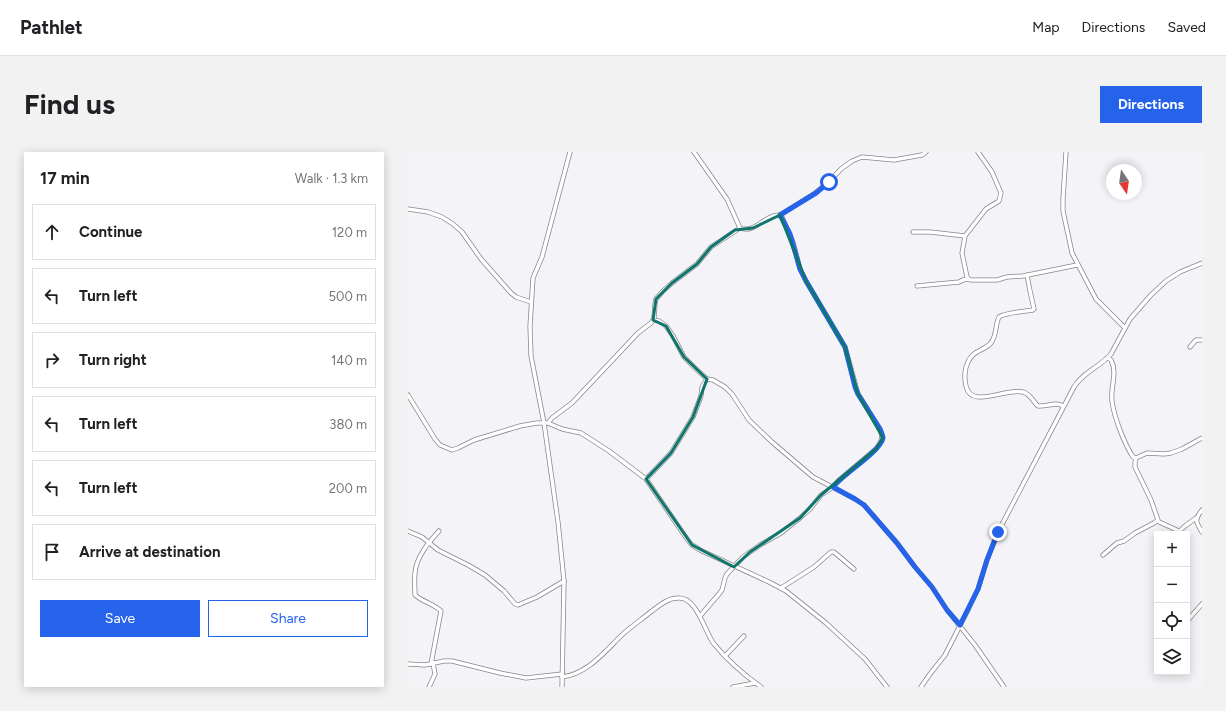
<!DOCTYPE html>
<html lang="en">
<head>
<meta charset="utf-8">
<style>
  body { margin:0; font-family:Figtree,sans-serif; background:#f2f2f2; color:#202124 }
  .controls { position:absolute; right:12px; bottom:12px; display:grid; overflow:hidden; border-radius:0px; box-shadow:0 2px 10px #0003 }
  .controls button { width:36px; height:36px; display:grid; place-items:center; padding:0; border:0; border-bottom:1px solid #e0e0e0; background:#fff; color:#202124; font:20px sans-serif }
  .compass { position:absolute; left:698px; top:12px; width:36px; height:36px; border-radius:50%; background:#fff; box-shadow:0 2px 10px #0003; rotate:167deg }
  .stop { position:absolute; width:12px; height:12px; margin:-9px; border:3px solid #2563eb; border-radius:50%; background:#fff }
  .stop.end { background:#2563eb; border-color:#fff; box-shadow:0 1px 4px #0008 }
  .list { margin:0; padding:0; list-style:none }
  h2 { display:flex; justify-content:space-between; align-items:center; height:52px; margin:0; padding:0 16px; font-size:17px }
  h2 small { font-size:13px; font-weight:400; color:#757577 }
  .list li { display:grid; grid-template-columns:26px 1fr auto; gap:12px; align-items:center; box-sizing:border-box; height:56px; margin:0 8px 8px; padding:0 8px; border:1px solid #e0e0e0; border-radius:0px }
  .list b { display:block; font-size:15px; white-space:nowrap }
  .list em { font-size:13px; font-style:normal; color:#757577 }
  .actions { display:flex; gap:8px; padding:12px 16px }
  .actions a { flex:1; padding:9px 0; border:1px solid #2563eb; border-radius:0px; text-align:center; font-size:14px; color:#2563eb }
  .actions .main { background:#2563eb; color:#fff }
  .icon { flex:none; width:22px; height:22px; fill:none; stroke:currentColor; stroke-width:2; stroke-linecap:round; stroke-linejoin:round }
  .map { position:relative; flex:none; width:794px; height:535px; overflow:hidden; border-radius:0px }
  header { display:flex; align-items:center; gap:24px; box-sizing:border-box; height:56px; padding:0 20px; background:#fff; border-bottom:1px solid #e0e0e0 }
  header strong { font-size:19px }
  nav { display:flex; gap:22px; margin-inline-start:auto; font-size:14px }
  .intro { display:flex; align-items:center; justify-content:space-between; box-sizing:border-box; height:96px; padding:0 24px }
  h1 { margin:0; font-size:28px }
  .button { padding:10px 18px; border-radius:0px; background:#2563eb; color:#fff; font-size:14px; font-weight:700 }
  main { display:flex; gap:24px; padding:0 24px }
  aside { flex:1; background:#fff; border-radius:0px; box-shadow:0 2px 10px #0003 }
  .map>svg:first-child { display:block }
</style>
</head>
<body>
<header>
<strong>Pathlet</strong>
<nav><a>Map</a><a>Directions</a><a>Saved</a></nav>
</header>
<div class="intro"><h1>Find us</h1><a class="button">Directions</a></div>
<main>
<aside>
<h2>17 min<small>Walk · 1.3 km</small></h2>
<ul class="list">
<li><svg class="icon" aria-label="ahead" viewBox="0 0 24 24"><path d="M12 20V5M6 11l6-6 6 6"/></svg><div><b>Continue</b></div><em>120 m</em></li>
<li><svg class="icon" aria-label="left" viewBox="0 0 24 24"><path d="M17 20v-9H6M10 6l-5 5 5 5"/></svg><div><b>Turn left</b></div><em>500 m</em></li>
<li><svg class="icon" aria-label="right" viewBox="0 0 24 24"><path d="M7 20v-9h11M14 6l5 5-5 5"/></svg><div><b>Turn right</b></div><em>140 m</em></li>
<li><svg class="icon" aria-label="left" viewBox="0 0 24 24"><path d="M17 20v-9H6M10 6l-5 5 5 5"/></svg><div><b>Turn left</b></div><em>380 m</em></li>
<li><svg class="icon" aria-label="left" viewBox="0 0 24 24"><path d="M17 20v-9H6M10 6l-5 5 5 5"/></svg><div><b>Turn left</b></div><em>200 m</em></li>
<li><svg class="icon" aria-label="arrive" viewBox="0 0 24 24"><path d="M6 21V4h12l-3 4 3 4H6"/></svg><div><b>Arrive at destination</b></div></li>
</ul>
<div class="actions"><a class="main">Save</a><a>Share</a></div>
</aside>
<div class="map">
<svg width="794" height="535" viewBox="0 0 794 535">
  <rect width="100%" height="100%" fill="#f4f4f8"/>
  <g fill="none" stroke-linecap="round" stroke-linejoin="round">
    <defs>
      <g id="minor">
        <path d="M286,0L319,47L332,76C347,82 357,62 372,63L374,65L385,90L392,117L398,129L437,195L450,242L472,277C476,286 473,290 468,297L430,329L425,335L413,343L402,357L392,366L373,381L352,393L335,405L319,422L317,426L314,438L311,442L292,464"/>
        <polyline points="570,0 584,20 593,41 591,49 578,57 557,84 554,101 559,125 562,128 589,128 599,125 615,124 669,113"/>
        <polyline points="658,0 655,47 655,59 664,101 688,147 717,176"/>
        <polyline points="0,57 20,60 34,65 45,72 54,80 73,107 103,141 108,145 123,150"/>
        <polyline points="372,63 407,41 421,30 433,17 444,9 454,5 486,8 514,3 518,0"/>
        <polyline points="505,80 522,80 557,84"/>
        <path d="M619,123L622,139L626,157L625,158C617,159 596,161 591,165C587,173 589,183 583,191C576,199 565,198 560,210C556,218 556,225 558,234C563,258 599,235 615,240C623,242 625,250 630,254C639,255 648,249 655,254"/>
        <polyline points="509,134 551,130 555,128 560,127"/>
        <polyline points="245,168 251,169 258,174 265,184 276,205 286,215 299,227 305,228 317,235 324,242 341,268 364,290 405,325 447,347 456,353 489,391 507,415 524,435 539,458 567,493 596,535"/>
        <polyline points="782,195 788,188 794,188"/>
        <path d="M700,206L703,208C710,221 702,235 704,249C706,265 716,291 725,305L728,306L739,301L756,302L763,301L774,297L794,286"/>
        <polyline points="0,243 27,287 32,293 44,298 50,296 66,288 112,274 129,271 140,271 154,277 173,281 201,299 238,327 279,387 284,393 294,399 361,430 378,439 418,471 457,507 479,535"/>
        <polyline points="140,271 144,266 164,251 230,181 243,171 246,166 247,152 248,147 255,139 264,131 289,112 303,95 332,76"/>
        <polyline points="238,327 263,301 285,265 293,244 294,235 299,227"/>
        <path d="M794,358C786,368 788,370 794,380"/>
        <polyline points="749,369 771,379"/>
        <polyline points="0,379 14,385 30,398 60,413 77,423 96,439 107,452 110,453 129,445 156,429"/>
        <polyline points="768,382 777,374 788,366"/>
        <polyline points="695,403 709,391 716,389 727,381 746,371 750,368 743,348 727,315 727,310 728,306"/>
        <polyline points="373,436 406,415 423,400 426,400 446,417"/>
        <polyline points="779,469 794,452"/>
        <polyline points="317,504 336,484"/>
        <polyline points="0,512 17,513 36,509 44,509 92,521 118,526 154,522"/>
        <path d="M23,512L33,459C26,452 15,450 7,443C7,436 6,428 7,421C8,405 21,390 31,379"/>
        <path d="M154,525C180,522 197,499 215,482C224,474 234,467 244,459C252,453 260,446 270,446C289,444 297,481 306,492C320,509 335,522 353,535"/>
        <polyline points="21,535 27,522 25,511"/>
        <polyline points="154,535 156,429 150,370 136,271 123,204 122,174 125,126 134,105 162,0"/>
        <polyline points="325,535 347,531"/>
        <path d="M513,535L522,522L537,503L561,456L570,437L579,408L590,380L666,235C675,220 692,215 703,202L722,167L743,143L758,129L772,120L794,111"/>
      </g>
    </defs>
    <use href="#minor" stroke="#87868a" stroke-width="5"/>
    <use href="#minor" stroke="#fff" stroke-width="3.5"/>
  </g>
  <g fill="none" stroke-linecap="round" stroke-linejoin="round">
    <path stroke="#2563eb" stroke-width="5" d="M421,30L408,41L372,63L382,82L392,117L398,129L437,195L447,235L450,242L472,277C473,280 475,283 475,286C472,300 435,322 425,335L447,347L456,353L489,391L507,415L524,435L539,458L552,473L570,437L579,408L590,380"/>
  </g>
  <path fill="none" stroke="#0f766e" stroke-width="3" stroke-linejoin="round" d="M372,63L398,129L437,195L450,242L475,286L468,297L413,343L392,366L342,400L326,415L284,393L238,327L263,301L285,265L299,227L276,205L258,174L245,168L248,147L264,131L289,112L303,95L327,78L345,76Z"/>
</svg>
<div class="controls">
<button>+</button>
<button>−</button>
<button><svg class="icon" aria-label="locate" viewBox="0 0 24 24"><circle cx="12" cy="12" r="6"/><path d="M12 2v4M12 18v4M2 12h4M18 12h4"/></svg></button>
<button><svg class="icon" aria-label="layers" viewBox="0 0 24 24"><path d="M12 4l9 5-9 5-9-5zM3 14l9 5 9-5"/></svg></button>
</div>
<svg class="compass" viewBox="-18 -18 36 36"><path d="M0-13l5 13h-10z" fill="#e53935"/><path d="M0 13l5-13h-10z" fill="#757577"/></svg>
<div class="stop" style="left:421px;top:30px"></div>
<div class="stop end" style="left:590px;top:380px"></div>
</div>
</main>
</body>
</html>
